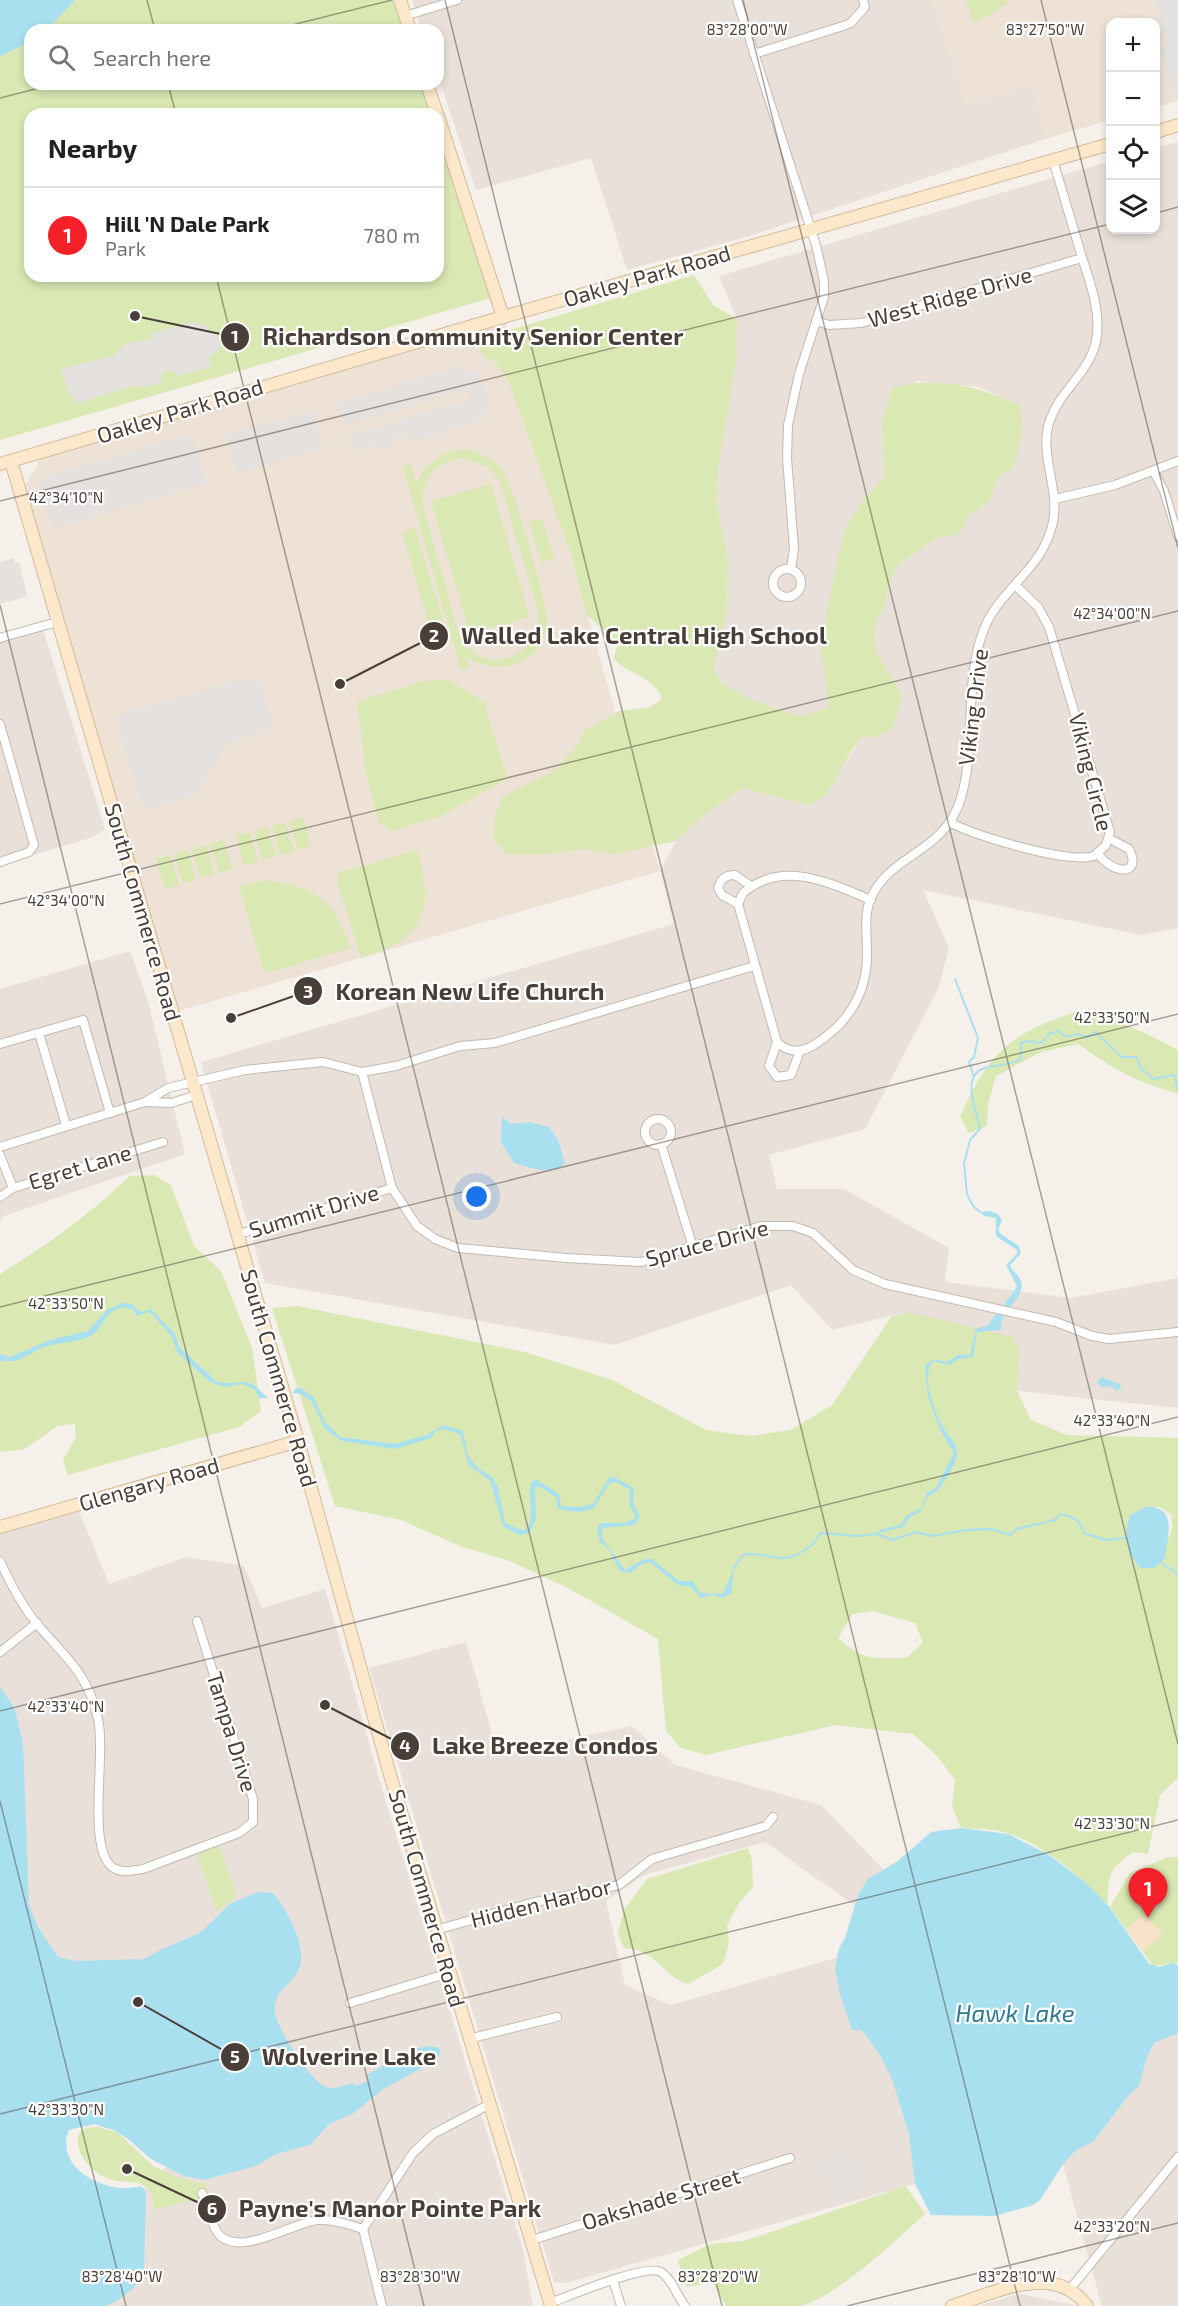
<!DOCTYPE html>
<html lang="en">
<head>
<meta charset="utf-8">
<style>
  body { margin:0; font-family:"Exo 2",sans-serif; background:#f2f2f2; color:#202124 }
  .controls { position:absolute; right:18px; top:18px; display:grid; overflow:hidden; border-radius:12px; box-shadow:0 3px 9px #0003 }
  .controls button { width:54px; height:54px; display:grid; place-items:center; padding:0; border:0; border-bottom:2px solid #e0e0e0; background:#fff; color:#202124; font:30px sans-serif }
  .you { position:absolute; left:477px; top:1197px; width:21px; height:21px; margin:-15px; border:4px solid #fff; border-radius:50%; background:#1a73e8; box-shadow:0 0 0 9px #1a73e833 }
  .badge { display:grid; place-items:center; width:39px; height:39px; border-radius:50%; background:#f52129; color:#fff; font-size:20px; font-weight:700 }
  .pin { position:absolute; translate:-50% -50px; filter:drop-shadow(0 2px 3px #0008) }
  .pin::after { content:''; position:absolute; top:32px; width:21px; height:18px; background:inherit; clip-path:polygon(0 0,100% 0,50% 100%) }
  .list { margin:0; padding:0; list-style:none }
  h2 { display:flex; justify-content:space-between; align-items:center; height:78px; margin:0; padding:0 24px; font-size:26px }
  h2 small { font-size:20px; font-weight:400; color:#757577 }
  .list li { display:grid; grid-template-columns:39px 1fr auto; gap:18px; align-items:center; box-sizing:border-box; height:96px; padding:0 24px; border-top:2px solid #e0e0e0 }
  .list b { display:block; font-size:22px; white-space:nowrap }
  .list p { margin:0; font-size:20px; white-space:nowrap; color:#757577 }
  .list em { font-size:20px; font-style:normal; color:#757577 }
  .icon { flex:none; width:33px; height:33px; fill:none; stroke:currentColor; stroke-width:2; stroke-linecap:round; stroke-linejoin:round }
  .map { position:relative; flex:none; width:1178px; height:2306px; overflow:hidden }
  .search { position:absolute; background:#fff; box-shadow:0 3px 9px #0003; left:24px; top:24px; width:420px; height:66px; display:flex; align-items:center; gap:15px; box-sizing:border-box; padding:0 21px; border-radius:18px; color:#757577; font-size:22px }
  .panel { position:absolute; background:#fff; box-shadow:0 3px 9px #0003; left:24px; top:108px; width:420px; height:174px; border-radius:18px }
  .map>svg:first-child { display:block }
</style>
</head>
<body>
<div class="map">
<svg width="1178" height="2306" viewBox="0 0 1178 2306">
  <rect width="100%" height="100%" fill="#f5f0ea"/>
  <g fill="#e9e1d9">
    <polygon points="412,0 933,0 967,103 1032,85 1048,138 750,236 627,270 591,158 476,190 438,76 438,30 422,30"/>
    <polygon points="1178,142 1178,928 1141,935 923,890 949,948 939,987 865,1129 769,1155 777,1189 844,1189 949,1248 945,1282 1071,1298 1178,1278 1178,1408 1017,1391 1019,1351 908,1312 832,1330 791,1285 615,1345 265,1283 201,1062 674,924 660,871 676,841 693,824 742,788 810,805 839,773 862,737 877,737 902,695 875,649 876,620 885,606 889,584 897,565 938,537 951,537 961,532 970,514 990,500 1020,405 978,387 917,381 882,421 884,477 861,503 828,687 829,708 798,716 755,701 722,684 714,669 727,610 728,561 717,504 718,470 737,355 737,319 719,276 1110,161 1110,230 1156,230 1156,148"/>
    <polygon points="42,626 105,829 93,837 0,865 0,637"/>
    <polygon points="130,951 148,1001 185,1154 4,1216 0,1222 0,989"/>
    <polygon points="79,1511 109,1584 187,1557 244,1566 262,1608 325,1589 386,1802 523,2250 533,2306 46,2306 122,2209 180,2154 0,2067 0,1534"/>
    <polygon points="466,1642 498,1755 632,1726 675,1765 821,1805 904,1891 877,1921 765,1842 644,1875 606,1901 625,1985 671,2005 853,1953 895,2080 921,2182 566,2283 554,2282 369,1668"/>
    <polygon points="1178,1980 1178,2306 1102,2306 1045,2100"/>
    <polygon points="1020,2294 1075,2305 1075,2306 977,2306"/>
  </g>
  <g fill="#ede2d5">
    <polygon points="933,0 1178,0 1178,101 1156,107 1156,22 1110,22 1110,120 1048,138 1032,85 967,104"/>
    <polygon points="504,318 660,871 168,1014 19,497 45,451"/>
  </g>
  <g fill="#dae8b4" fill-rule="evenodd">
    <polygon points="0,0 396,0 406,30 30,30 30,84 424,84 434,114 30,114 30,276 438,276 438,127 494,297 0,440"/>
    <polygon points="966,0 1006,0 1009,3 977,22 973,20"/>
    <path d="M694,275L713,305L737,319V355L718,470L717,504L728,561L727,610L714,669L722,684L755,701L798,716L829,708L821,649L829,600L844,531L861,503L884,477L882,421L892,388C938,375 977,387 1020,405L1022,432L1014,466L999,476L990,500L970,514L961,532L951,537H938L897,565L889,584L885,606L876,620L875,649L902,695L893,728L877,737H862L852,750L827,794L810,805L742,788L693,824L676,841L615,854L583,849L541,855L507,854L494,840L495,816L503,796L555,770L576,747L585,730L619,711L650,707L662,699C656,678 628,674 614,659L618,644L586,614L571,554L509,382L496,363L483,357L477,340Z"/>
    <path d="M465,450C480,452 494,458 503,471C513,485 547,603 547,620C546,663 498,678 466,657L469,668L461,670L403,467L410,464L416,484C426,463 441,451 465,450ZM464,458L488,467L500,482L537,608C546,650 490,681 464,642C455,630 453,613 449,599C441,569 432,540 424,510C417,482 436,460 464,458Z"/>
    <polygon points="491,484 529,617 470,634 431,501"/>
    <polygon points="542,518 554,559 541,563 529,522"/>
    <polygon points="415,528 444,624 430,628 402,532"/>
    <polygon points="448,680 484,702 507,779 441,816 392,831 379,823 366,772 357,702 423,681"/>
    <polygon points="303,817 311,846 298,850 289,821"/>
    <polygon points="285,822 294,851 280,855 272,826"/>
    <polygon points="267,827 276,856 262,860 254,831"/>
    <polygon points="250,832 258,862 244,866 236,836"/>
    <polygon points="224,840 232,869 219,873 210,844"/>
    <polygon points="206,845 214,874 201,878 192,849"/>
    <polygon points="188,850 196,880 183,883 174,854"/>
    <path d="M417,850C435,911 424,939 361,958L337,881L339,873Z"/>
    <polygon points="170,855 179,885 165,889 156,859"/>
    <path d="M266,880C316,886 334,901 351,948L270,972L263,969L239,886Z"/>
    <path d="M1076,1012C1114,1017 1145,1032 1178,1050V1094C1133,1080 1116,1071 1078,1044L1041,1052L996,1076L988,1104L987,1126L969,1133L960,1117C988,1054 1010,1033 1076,1012Z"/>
    <path d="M154,1175L171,1185L194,1246L221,1271L252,1348L261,1411L239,1427L68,1475L63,1460L76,1437L75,1424L57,1426L25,1449L0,1452V1274C47,1245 90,1214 130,1176Z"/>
    <path d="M297,1306L525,1352L612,1380L706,1430L750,1436L791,1430L832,1405L891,1317L908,1312L1013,1337L1019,1351L1017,1391L1031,1420L1067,1435L1178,1438V1778L1160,1795L1148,1854L1133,1852C1108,1869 1108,1876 1108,1905C1080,1877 1046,1846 1007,1833C992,1828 976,1829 961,1828L952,1806L955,1780L937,1756L913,1734L836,1725L706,1755L681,1748L666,1731L658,1639L568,1588L507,1560L462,1547L401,1520L335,1506L272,1308ZM1151,1507H1159L1171,1514C1178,1543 1155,1551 1134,1562L1127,1525ZM873,1611L915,1623L923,1643L906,1658C874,1658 863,1661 838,1638L853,1614Z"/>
    <polygon points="218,1844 237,1896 217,1911 196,1852"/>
    <path d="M748,1848L752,1860L753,1887L739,1903L727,1926L729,1943L723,1964L688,1984C661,1976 660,1951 624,1948L618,1933L624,1910L647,1879Z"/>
    <polygon points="1168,1857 1178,1857 1178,1963 1153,1966 1110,1907 1130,1873"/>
    <path d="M98,2127L118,2133L153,2166L175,2176L199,2183L205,2182L209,2196L154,2210C153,2201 152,2190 143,2185C133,2180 120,2183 110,2179C93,2174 72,2152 79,2133L85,2128Z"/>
    <path d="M906,2186L925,2214C898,2238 834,2300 799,2306C776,2306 749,2306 726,2306L713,2283L686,2287L678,2260L710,2244L744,2241Z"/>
  </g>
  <polygon fill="#f7e4c8" points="1144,1914 1163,1934 1143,1952 1125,1930"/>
  <g fill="#e4e1df">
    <polygon points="1154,0 1178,0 1178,92 1173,94 1160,50 1167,47"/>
    <polygon points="193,322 203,325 217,335 220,349 208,359 212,367 178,376 171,370 164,372 160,376 161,383 149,386 130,386 79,403 69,394 61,369 113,356 128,343 154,339 152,333"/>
    <polygon points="466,364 469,373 479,370 490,409 483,411 485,419 411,442 408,434 390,440 392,447 377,451 374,444 352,451 347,436 470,399 467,389 344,426 337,403"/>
    <polygon points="313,410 324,449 238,473 225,435"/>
    <polygon points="187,435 189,442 194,440 207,483 53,529 38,479"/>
    <polygon points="14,558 15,563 19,562 27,596 0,604 0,562"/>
    <polygon points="260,678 273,725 256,734 228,743 196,795 143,810 115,716 240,679 254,680"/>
    <polygon points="854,2151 866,2190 831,2201 819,2163"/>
  </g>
  <g fill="#a9e0ef">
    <polygon points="0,0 75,0 47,30 30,30 30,42 0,56"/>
    <path d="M502,1117L511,1124L529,1122L549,1127L558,1140L565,1163C551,1177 530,1167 514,1163L501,1142Z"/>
    <path d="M990,1211L998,1214L1002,1220L998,1230L1002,1235L1019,1246L1021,1253L1010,1265C1012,1271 1019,1275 1021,1281C1026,1300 997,1312 1001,1330L977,1332L973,1357L958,1359L949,1365L933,1361C920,1376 935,1412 943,1427C947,1435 956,1442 957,1451C958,1459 951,1471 947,1477C941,1486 938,1493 928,1496L920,1512L910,1517L903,1527L875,1534L880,1530L901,1525L906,1516L921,1508L927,1493L936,1488L954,1453L940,1429L928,1397L925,1366L933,1359L947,1362L958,1355H970L976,1329L988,1325C994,1316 1015,1292 1017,1286L1006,1265L1017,1254V1250L996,1236V1218L984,1216L980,1212Z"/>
    <path d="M122,1303L131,1304L141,1312L151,1309L175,1334L179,1347L217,1382C248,1387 242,1372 268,1398H259L255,1390L243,1384L225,1387L210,1382L177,1352L172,1337L152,1314L148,1312L137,1316L133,1310L124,1307C101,1312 106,1327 90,1336C77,1343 58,1342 44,1347C29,1353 17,1366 0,1360V1354L10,1357L50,1340L88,1331L108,1309Z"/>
    <polygon points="1101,1377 1120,1384 1121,1388 1117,1391 1109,1386 1101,1387 1097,1383"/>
    <path d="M296,1388H301L314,1398L325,1422L340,1437L394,1444L427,1435L442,1425L463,1431L468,1456L479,1469L492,1477L498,1487L505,1523L523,1531C539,1521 525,1496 532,1481L537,1480L559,1494L561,1506L581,1507L593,1504L609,1478L614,1477L634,1488L633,1503L640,1517L634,1525L603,1528L602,1538L625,1570L645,1559H652L679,1581H693L700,1593L723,1594L734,1568L731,1593L723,1598L712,1595L700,1598L691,1587L678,1585L650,1562L640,1565L630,1573L620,1571L608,1548L600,1542L597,1528L601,1523H625L636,1518L629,1504L630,1490L616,1482L610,1483L593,1509L577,1512L558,1509L556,1497L540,1487H535L536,1519L529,1533L519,1535L503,1526L490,1480L469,1466L460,1434L443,1429L436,1431L431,1438L395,1449L342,1441L325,1429L312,1402L301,1394L292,1393Z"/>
    <path d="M1145,1507C1178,1505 1168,1535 1165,1558L1154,1568H1141C1127,1556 1123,1532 1130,1515Z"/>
    <path d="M0,1687L14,1707L23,1743L29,1905L38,1927L58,1957L76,1961L144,1959L162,1949L200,1933L230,1904L257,1892L273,1893C287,1909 311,1952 297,1973C288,1987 273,1993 275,2012C276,2027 311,2082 326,2087C334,2090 345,2085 353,2083L356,2086L368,2081L366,2075C387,2065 416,2039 439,2048L441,2053L435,2061L383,2089L354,2113L329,2124L310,2145L276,2154L256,2166L204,2180L184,2176L151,2159L128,2139L113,2130L94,2124L69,2130C53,2169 108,2196 141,2186L146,2192L144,2274C140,2285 116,2304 105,2306C74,2306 32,2306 0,2306Z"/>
    <polygon points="961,1828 1008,1834 1049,1855 1085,1882 1108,1905 1149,1964 1159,1967 1172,1963 1178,1965 1178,2033 1154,2043 1147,2057 1139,2086 1128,2096 1093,2142 1076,2150 1063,2164 1040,2200 1033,2205 995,2216 931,2215 915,2184 909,2134 892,2079 880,2055 862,2030 852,2030 840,1994 835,1969 839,1948 845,1938 858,1895 868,1879 898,1861 931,1832"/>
  </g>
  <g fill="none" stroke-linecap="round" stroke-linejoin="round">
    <g stroke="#a9e0ef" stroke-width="2">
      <polyline points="955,979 978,1038 974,1057 969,1062 974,1077"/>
      <path d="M980,1212L973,1206L967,1194L964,1164L970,1140L980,1129C978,1113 959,1076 985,1068C997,1064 1009,1066 1021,1059V1043L1028,1041L1042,1043L1049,1034L1058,1031L1066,1037L1078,1034L1088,1037L1095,1032L1122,1057H1136L1141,1068L1153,1079L1174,1075L1178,1090"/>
      <polyline points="1158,1561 1178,1574"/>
      <path d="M734,1568L742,1556L747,1554C782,1554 780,1568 812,1545C815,1542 817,1537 821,1533L857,1536L877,1534L892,1540L917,1532L932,1536L966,1530L991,1529L1010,1535L1017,1529L1055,1520L1060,1514C1075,1518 1079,1518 1084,1533L1105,1540L1129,1538"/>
    </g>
    <defs>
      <g id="street">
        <polyline points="737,0 816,245 824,281 824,297 799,374 788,425 787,458 794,549 791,569"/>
        <polyline points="405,16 457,0"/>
        <polyline points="754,54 843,26 851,23 865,7 863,0"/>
        <polyline points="816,321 829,325 861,323 1082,258"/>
        <polyline points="1154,472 1164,491 1178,536"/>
        <polyline points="1055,499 1115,485 1178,461"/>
        <circle cx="787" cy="583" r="14"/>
        <polyline points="0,638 57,622"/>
        <polyline points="0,724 34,845 29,852 0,862"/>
        <path d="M951,823C977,836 1067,864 1094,856L1106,845L1110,832L1049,627L1038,607L1016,586"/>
        <path d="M1098,854C1112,874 1143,877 1129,849L1110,839"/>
        <path d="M871,900C830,883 783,859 743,893L738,904L777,1042C788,1053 801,1053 814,1045C849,1023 868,993 867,951C867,935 864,916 870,900C890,852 944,855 961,798C977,744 963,682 984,629C1001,587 1043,570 1053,522C1060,487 1038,454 1050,420C1061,388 1093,371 1097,335C1100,307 1089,280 1081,254C1072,223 1062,191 1053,160"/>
        <path d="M738,904L722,895L718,888C721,879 725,875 735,875L751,886"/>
        <polyline points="39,1033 66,1125"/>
        <polyline points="777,1042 769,1066 777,1077 791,1075 800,1051"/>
        <polyline points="0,1044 83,1020 110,1113"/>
        <polyline points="362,1072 392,1188 417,1226 435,1239 458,1248 566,1258 641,1262 761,1226 793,1226 813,1233 853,1270 885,1284 1056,1322 1092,1336 1109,1339 1178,1332"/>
        <polyline points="146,1102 171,1103 197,1095"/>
        <circle cx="658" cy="1132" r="13"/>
        <polyline points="661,1144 693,1247"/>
        <polyline points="0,1147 145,1102 168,1088 245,1070 323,1062 362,1072 396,1066 460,1046 495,1043 754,966"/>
        <polyline points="0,1155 13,1188"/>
        <polyline points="0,1197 13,1188 163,1142"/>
        <polyline points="236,1235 392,1188"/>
        <path d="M0,1561C10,1583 22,1606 37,1624C65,1657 88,1673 98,1719C106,1754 88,1838 109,1864C117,1874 132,1871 143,1869L239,1833L253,1822V1799L197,1621"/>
        <polyline points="0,1652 37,1623"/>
        <polyline points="436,1930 531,1903 619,1885 652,1859 766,1826 773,1817"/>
        <polyline points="350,2003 449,1973"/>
        <polyline points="468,2039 557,2017"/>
        <path d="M202,2193C209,2205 210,2220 217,2232C236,2260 292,2223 317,2220C333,2219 349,2224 363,2229"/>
        <polyline points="532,2240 790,2158"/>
        <polyline points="613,2280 621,2306"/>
        <polyline points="1070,2289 1178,2157"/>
        <path d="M550,2303C569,2296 647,2263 661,2272C672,2279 677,2296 685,2306"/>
        <polyline points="382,2306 363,2229 413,2153 433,2134 490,2104"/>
      </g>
      <g id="secondary">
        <polyline points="400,0 410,30"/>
        <polyline points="427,84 437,114"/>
        <polyline points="438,116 503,317"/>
        <polyline points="1156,132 1178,125"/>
        <polyline points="11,461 298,1441 390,1775 551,2306"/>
        <polyline points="0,464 503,317 1110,144"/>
        <polyline points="0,1527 298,1441"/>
        <path d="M952,2306C995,2293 1054,2261 1087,2306"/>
      </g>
    </defs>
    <use href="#street" stroke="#c3b9b0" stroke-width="10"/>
    <use href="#secondary" stroke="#d3ba9b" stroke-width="14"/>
    <use href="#street" stroke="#fff" stroke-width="8"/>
    <use href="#secondary" stroke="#fde8cc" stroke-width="12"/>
  </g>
  <path fill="none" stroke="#493f38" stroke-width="1.5" stroke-opacity="0.45" d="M147,0L155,30M445,0L1020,2306M743,0L1178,1744M1041,0L1178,548M272,30L392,0M168,84L176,114M0,98L55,84M1156,213L1178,207M216,276L722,2306M0,501L1110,224M0,605L424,2306M0,904L1178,611M0,1307L1178,1014M0,1711L1178,1417M0,1801L126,2306M0,2114L1178,1820M847,2306L1178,2223"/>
  <g text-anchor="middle" stroke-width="4.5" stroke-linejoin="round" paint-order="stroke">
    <g font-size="22" fill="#493f38" stroke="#fff">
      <text transform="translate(647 276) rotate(-16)" y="8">Oakley Park Road</text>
      <text transform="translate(950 297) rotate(-16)" y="8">West Ridge Drive</text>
      <text transform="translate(180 411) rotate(-17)" y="8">Oakley Park Road</text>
      <text transform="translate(973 707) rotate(-83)" y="8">Viking Drive</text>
      <text transform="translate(1091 772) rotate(76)" y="8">Viking Circle</text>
      <text transform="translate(143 912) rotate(74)" y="8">South Commerce Road</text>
      <text transform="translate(80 1167) rotate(-17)" y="8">Egret Lane</text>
      <text transform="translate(314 1211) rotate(-17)" y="8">Summit Drive</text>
      <text transform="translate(707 1243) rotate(-15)" y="8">Spruce Drive</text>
      <text transform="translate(279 1378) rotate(74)" y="8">South Commerce Road</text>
      <text transform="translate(149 1484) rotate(-16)" y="8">Glengary Road</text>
      <text transform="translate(232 1732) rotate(73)" y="8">Tampa Drive</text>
      <text transform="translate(427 1898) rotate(74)" y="8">South Commerce Road</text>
      <text transform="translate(541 1903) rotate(-14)" y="8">Hidden Harbor</text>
      <text transform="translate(661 2199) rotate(-17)" y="8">Oakshade Street</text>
    </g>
    <g font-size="24" font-style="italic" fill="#2c7b93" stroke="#fff">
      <text x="1015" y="2022">Hawk Lake</text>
    </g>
  </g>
  <g font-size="15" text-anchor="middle" fill="#493f38" stroke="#fff" stroke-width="4.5" stroke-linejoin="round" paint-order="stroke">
    <text x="747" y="35">83°28'00"W</text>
    <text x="1045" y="35">83°27'50"W</text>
    <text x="66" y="503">42°34'10"N</text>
    <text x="1112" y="619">42°34'00"N</text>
    <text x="66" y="906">42°34'00"N</text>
    <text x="1112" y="1023">42°33'50"N</text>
    <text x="66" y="1309">42°33'50"N</text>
    <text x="1112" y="1426">42°33'40"N</text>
    <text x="66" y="1712">42°33'40"N</text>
    <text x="1112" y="1829">42°33'30"N</text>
    <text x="66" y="2115">42°33'30"N</text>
    <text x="1112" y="2232">42°33'20"N</text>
    <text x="122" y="2282">83°28'40"W</text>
    <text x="420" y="2282">83°28'30"W</text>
    <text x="718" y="2282">83°28'20"W</text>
    <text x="1017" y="2282">83°28'10"W</text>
  </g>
  <path fill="none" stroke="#493f38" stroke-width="2" d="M135 316L235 337M340 684L434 636M231 1018L308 991M325 1705L405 1746M138 2002L235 2057M127 2169L212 2209"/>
  <g fill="#493f38" stroke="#fff" stroke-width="2">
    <circle cx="135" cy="316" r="6"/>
    <circle cx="340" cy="684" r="6"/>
    <circle cx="231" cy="1018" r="6"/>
    <circle cx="325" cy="1705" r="6"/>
    <circle cx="138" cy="2002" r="6"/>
    <circle cx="127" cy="2169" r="6"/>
    <circle cx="235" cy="337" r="15"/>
    <circle cx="434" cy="636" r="15"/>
    <circle cx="308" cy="991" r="15"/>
    <circle cx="405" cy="1746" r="15"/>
    <circle cx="235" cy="2057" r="15"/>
    <circle cx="212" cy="2209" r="15"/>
  </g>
  <g font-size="18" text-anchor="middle" font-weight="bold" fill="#fff">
    <text x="235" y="343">1</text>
    <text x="434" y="642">2</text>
    <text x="308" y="998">3</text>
    <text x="405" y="1752">4</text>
    <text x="235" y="2063">5</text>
    <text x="212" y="2215">6</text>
  </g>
  <g font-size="24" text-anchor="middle" font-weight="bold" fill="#493f38" stroke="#fff" stroke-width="4.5" stroke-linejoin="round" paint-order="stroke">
    <text x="473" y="345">Richardson Community Senior Center</text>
    <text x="644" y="644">Walled Lake Central High School</text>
    <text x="470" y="1000">Korean New Life Church</text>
    <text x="545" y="1754">Lake Breeze Condos</text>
    <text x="349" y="2065">Wolverine Lake</text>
    <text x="390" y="2217">Payne's Manor Pointe Park</text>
  </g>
</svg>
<div class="controls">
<button>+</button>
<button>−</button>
<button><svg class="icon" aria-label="locate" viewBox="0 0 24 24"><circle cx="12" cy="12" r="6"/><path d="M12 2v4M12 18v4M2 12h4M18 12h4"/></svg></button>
<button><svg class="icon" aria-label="layers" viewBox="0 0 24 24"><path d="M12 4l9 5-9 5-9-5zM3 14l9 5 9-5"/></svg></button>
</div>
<div class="you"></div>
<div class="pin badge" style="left:1148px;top:1918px">1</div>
<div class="search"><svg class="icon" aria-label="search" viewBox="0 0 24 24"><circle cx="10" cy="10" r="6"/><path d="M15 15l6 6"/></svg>Search here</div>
<section class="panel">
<h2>Nearby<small></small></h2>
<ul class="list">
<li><span class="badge">1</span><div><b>Hill 'N Dale Park</b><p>Park</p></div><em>780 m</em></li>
</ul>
</section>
</div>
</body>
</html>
